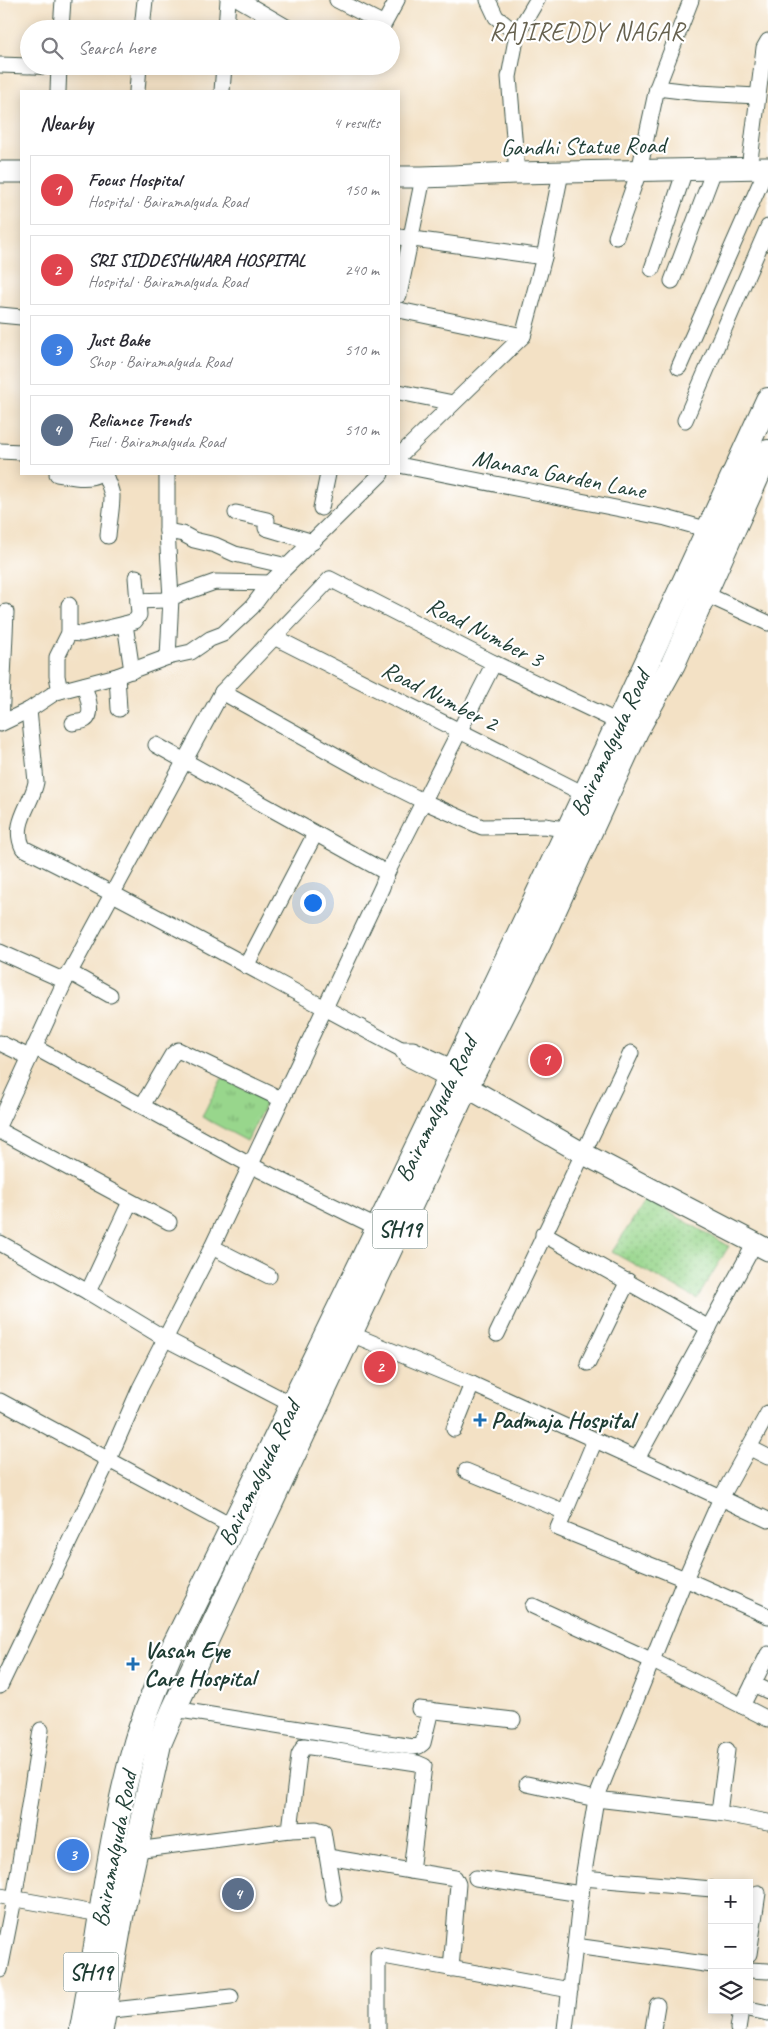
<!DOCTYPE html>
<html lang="en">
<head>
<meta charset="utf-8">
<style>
  body { margin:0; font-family:Caveat,sans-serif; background:#f2f2f3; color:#2b2b33 }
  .controls { position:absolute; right:15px; bottom:15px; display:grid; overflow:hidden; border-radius:0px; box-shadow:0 2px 12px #0003 }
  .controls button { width:45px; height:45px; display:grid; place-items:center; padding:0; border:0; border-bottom:1px solid #e1e1e2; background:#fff; color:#2b2b33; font:25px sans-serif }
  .you { position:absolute; left:312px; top:902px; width:18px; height:18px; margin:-12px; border:4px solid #fff; border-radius:50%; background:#1a73e8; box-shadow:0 0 0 8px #1a73e833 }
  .badge { display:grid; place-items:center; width:32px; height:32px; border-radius:50%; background:#1f6fb2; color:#fff; font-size:16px; font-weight:700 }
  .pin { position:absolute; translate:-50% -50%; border:2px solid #fff; box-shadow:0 1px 5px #0006 }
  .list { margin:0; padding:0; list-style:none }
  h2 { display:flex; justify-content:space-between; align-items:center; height:65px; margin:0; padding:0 20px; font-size:21px }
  h2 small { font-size:16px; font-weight:400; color:#7c7c81 }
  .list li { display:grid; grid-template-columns:32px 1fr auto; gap:15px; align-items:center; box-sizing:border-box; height:70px; margin:0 10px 10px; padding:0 10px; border:1px solid #e1e1e2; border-radius:0px }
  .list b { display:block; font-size:19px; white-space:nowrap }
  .list p { margin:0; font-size:16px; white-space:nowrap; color:#7c7c81 }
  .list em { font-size:16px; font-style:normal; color:#7c7c81 }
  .icon { flex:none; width:28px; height:28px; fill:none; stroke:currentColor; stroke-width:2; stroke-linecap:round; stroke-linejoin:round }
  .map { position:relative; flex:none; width:768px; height:2029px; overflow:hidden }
  .search { position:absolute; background:#fff; box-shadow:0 2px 12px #0003; left:20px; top:20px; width:380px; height:55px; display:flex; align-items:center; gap:12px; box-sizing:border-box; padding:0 18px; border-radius:28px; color:#7c7c81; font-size:19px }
  .panel { position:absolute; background:#fff; box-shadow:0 2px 12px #0003; left:20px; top:90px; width:380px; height:385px; border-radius:0px }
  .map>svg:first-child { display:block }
</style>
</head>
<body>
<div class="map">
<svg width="768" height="2029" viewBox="0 0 768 2029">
  <defs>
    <pattern id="grass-dots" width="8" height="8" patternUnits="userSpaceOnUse" patternTransform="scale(1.25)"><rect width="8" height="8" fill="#98d68c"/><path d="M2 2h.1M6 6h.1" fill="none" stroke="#7baf73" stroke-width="1.8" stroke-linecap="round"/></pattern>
    <pattern id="park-tufts" width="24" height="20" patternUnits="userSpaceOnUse" patternTransform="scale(1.25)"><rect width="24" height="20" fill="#98d68c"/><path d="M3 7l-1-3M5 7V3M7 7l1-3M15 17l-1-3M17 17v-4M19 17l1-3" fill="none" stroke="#7baf73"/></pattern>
  </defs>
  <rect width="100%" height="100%" fill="#fff"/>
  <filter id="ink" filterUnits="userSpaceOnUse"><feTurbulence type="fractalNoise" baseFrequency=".02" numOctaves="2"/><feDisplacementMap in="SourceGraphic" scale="10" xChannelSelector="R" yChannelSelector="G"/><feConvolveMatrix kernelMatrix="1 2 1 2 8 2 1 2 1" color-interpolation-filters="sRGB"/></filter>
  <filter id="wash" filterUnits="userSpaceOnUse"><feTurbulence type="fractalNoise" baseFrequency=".0096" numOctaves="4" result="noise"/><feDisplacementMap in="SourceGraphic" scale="20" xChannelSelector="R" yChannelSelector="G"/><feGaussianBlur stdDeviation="1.12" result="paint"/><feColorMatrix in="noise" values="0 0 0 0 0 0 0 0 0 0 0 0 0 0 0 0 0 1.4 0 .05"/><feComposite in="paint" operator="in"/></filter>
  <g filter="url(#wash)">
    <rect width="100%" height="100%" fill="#f3e1c5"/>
    <polygon fill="url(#grass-dots)" stroke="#5c8a60" points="646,1199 729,1246 697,1299 612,1252"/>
    <polygon fill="url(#park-tufts)" stroke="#5c8a60" points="222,1078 267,1101 247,1141 202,1117"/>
  </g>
  <g filter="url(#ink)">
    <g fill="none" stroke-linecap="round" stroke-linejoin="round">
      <defs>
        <g id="street">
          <polyline points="240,0 290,29"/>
          <polyline points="337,0 384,24 397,0"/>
          <polyline points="488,0 496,17 517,34"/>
          <polyline points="691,0 657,88 699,93 757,96"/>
          <polyline points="61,29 63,0"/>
          <polyline points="142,29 145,0"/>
          <polyline points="226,29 228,0"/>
          <polyline points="0,65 29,66"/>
          <polyline points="32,66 59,67"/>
          <polyline points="58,91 59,66"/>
          <polyline points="137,91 139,66"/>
          <polyline points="222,91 224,66"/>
          <polyline points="749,168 764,48 768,41"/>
          <polyline points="517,173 509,77 517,34 537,0"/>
          <polyline points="399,237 544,257"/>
          <polyline points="616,237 639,171 657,88"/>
          <polyline points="652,269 685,170"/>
          <polyline points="672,281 714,170"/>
          <polyline points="399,295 423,178"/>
          <polyline points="399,310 523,336"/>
          <polyline points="0,315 21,317"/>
          <polyline points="679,367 767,168"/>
          <polyline points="399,392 453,403"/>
          <polyline points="685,420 768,227"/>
          <polyline points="0,451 21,452"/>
          <polyline points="399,456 523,336 544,257 561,173"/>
          <polyline points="399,465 666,518 709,530"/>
          <path d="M57,474C71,476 86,481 99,474"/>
          <path d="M105,474C107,482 111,488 112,496C112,509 109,523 108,536"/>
          <polyline points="167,474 167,531 171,598 168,657"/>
          <polyline points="321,508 328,474"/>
          <polyline points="236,513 267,520 266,528 313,542"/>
          <polyline points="167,531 183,534 194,540 215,545 235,554 287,566"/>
          <polyline points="705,594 768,623"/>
          <polyline points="138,601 164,600 215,582 270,583"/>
          <polyline points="69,633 82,634 125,624"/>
          <polyline points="274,637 586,795"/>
          <polyline points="132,671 125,624 135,621 139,615 136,577"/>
          <polyline points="117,676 119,709"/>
          <polyline points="60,691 57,676 57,657 69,633 69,605"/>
          <polyline points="222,692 371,775 425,802 482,827 545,826 570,830"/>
          <path d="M29,710L36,782C32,805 11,823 23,848C151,911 275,982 401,1049L407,1058L450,1080"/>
          <polyline points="1,723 6,612"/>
          <path d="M73,723C76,722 82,722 85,720C95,714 86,693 84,685"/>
          <polyline points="0,724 29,710 56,692 117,676 168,657 191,652 210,639 223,634 252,607 270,583 381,474"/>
          <polyline points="156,745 387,873 494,663"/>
          <polyline points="0,952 65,981 222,692 330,579 494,663 620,723"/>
          <polyline points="246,966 315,834"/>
          <polyline points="69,972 110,995"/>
          <polyline points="0,1043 29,1057"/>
          <polyline points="34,1047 250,1165 378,1228"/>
          <polyline points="401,1049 413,1049 456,1069"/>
          <polyline points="142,1106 172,1055 178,1050 281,1099"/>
          <polyline points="0,1122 65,981"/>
          <polyline points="0,1131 169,1222"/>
          <polyline points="130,1202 88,1292 164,1338 293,1405"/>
          <polyline points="543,1234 709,1328"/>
          <polyline points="0,1243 88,1292"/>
          <polyline points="755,1243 637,1459 721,1498 768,1413"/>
          <polyline points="212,1247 269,1276"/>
          <polyline points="351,1334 472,1384"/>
          <polyline points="497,1334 631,1053"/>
          <polyline points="588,1363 628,1281"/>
          <polyline points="0,1401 233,1527"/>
          <polyline points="454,1429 472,1384 637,1459"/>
          <polyline points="750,1448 768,1457"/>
          <polyline points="466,1471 565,1512 558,1528 685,1579 596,1799 719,1813 768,1822"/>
          <polyline points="565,1512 595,1440"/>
          <polyline points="768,1520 721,1498 685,1579 768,1616"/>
          <polyline points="533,1606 653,1661 768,1719"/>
          <polyline points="753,1684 768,1691"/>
          <polyline points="0,1686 108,1461 140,1388 212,1247 382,887 387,873"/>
          <polyline points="742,1706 768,1654"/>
          <polyline points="174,1709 413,1747 419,1746 423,1743 431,1710"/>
          <polyline points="419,1709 513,1720"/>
          <polyline points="527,1784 596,1799 583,1878 575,1946 712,1965"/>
          <polyline points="719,1813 727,1750"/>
          <polyline points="290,1830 316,1829 323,1831 334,1898"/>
          <polyline points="136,1850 290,1830 299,1755 304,1746 417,1763 424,1766 411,1871 328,1857"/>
          <polyline points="411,1871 455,1878 458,1884 451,1969"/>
          <polyline points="476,1878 581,1894"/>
          <polyline points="583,1878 712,1889"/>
          <polyline points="0,1896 100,1914"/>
          <polyline points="749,1954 758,1893"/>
          <polyline points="0,1970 14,1899 41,1730"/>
          <polyline points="749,1970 768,1971"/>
          <polyline points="749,2009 768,2013"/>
          <polyline points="104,2011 231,1997"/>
          <polyline points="378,2029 378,1955 570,1990"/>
          <polyline points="565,2029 575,1946"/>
          <polyline points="653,2029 657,2005"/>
          <polyline points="738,2029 741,2010"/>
        </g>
        <g id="secondary">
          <polyline points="0,172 21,172"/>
          <path d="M399,177C438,178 477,174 517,173C600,171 684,169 768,168"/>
          <polyline points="467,1087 584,1154 768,1250"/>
        </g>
        <g id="primary">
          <path d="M82,2029C100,1934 109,1836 136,1742C145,1712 158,1683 170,1654C375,1238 576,821 768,400"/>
          <polyline points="101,2029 121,1917 159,1744 174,1709 465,1089 539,943 636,731 673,664 768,452"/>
        </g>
      </defs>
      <use href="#street" stroke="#3f564a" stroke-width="17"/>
      <use href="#secondary" stroke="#3f564a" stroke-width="23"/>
      <use href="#primary" stroke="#3f564a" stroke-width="26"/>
      <use href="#street" stroke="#fff" stroke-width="15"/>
      <use href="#secondary" stroke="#fff" stroke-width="21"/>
      <use href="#primary" stroke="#fff" stroke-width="24"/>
    </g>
  </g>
  <g fill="#1f6fb2" stroke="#fff" stroke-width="2">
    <path d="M477.5 1412.5h5v5h5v5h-5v5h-5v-5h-5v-5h5z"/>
    <path d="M130.5 1656.5h5v5h5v5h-5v5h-5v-5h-5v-5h5z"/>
  </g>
  <g text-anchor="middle" stroke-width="4.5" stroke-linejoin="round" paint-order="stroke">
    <g fill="#fff" stroke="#627771" stroke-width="1">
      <rect x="372.5" y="1209.5" width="55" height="39" rx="4"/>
      <rect x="63.5" y="1952.5" width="55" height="39" rx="4"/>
    </g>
    <g font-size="22" font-weight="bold" fill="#1f3d34">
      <text x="400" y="1237">SH19</text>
      <text x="91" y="1980">SH19</text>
    </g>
    <g font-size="24" fill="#1f3d34" stroke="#fff">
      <text transform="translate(583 146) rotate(-1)" y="8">Gandhi Statue Road</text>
      <text transform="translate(559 474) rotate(11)" y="8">Manasa Garden Lane</text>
      <text transform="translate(485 632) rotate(27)" y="8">Road Number 3</text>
      <text transform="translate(440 696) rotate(27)" y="8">Road Number 2</text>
      <text transform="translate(610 743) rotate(-65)" y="8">Bairamalguda Road</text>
      <text transform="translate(436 1109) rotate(-64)" y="8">Bairamalguda Road</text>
      <text transform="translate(259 1473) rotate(-64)" y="8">Bairamalguda Road</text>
      <text transform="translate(114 1849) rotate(-79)" y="8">Bairamalguda Road</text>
    </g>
    <g font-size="24" font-weight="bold" fill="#1f3d34" stroke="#fff" text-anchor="start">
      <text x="491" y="1428">Padmaja Hospital</text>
      <text x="144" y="1658">Vasan Eye<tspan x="144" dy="28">Care Hospital</tspan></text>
    </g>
    <g font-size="25" letter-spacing="1" fill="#66614e" stroke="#fff">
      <text x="587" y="40">RAJIREDDY NAGAR</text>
    </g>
  </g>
</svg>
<div class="controls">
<button>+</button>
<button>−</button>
<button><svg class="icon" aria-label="layers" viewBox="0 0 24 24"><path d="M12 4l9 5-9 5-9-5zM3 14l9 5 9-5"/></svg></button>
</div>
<div class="you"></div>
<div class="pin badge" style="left:546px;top:1060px;background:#e0444e">1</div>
<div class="pin badge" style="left:380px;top:1367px;background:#e0444e">2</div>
<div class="pin badge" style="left:73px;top:1855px;background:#3f7fe0">3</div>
<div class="pin badge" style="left:238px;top:1894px;background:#5c6f8a">4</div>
<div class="search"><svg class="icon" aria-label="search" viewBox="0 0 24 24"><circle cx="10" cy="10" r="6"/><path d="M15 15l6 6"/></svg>Search here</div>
<section class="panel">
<h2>Nearby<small>4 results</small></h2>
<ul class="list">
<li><span class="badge" style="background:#e0444e">1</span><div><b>Focus Hospital</b><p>Hospital · Bairamalguda Road</p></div><em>150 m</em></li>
<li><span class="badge" style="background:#e0444e">2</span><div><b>SRI SIDDESHWARA HOSPITAL</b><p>Hospital · Bairamalguda Road</p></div><em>240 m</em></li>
<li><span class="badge" style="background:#3f7fe0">3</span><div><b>Just Bake</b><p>Shop · Bairamalguda Road</p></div><em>510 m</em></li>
<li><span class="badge" style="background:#5c6f8a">4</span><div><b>Reliance Trends</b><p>Fuel · Bairamalguda Road</p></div><em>510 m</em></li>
</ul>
</section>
</div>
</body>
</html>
